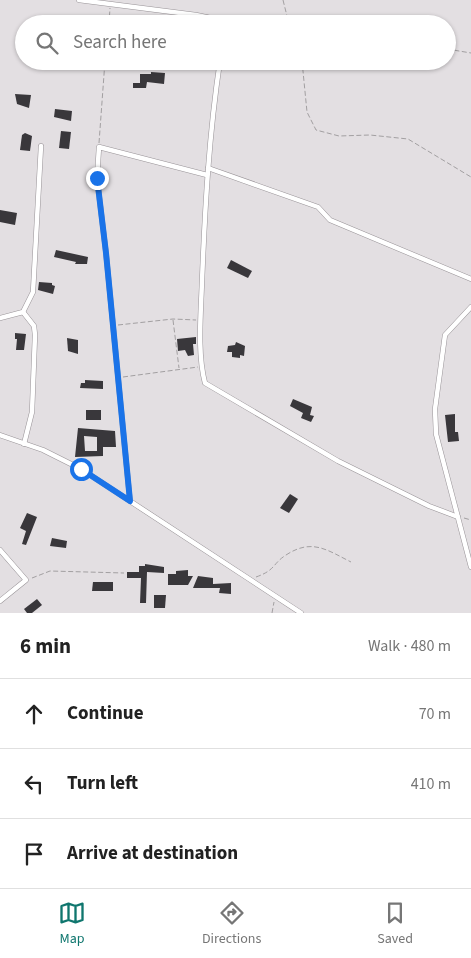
<!DOCTYPE html>
<html lang="en">
<head>
<meta charset="utf-8">
<style>
  body { margin:0; font-family:"Source Sans 3",sans-serif; background:#f6f6f6; color:#222 }
  .stop { position:absolute; width:15px; height:15px; margin:-11px; border:4px solid #1a73e8; border-radius:50%; background:#fff }
  .stop.end { background:#1a73e8; border-color:#fff; box-shadow:0 1px 5px #0008 }
  .list { margin:0; padding:0; list-style:none }
  h2 { display:flex; justify-content:space-between; align-items:center; height:65px; margin:0; padding:0 20px; font-size:21px }
  h2 small { font-size:16px; font-weight:400; color:#767676 }
  .list li { display:grid; grid-template-columns:32px 1fr auto; gap:15px; align-items:center; box-sizing:border-box; height:70px; padding:0 20px; border-top:1px solid #e0e0e0 }
  .list b { display:block; font-size:19px; white-space:nowrap }
  .list em { font-size:16px; font-style:normal; color:#767676 }
  .icon { flex:none; width:28px; height:28px; fill:none; stroke:currentColor; stroke-width:2; stroke-linecap:round; stroke-linejoin:round }
  .map { position:relative; flex:none; width:471px; height:613px; overflow:hidden }
  .search { position:absolute; background:#fff; box-shadow:0 1px 4px #0004; left:15px; right:15px; top:15px; height:55px; display:flex; align-items:center; gap:12px; box-sizing:border-box; padding:0 18px; border-radius:28px; color:#767676; font-size:19px }
  .sheet { height:275px; background:#fff }
  nav { display:flex; justify-content:space-around; align-items:center; box-sizing:border-box; height:70px; border-top:1px solid #e0e0e0; background:#fff; font-size:14px; color:#767676 }
  nav a { display:grid; justify-items:center; gap:2px }
  nav .on { color:#0f766e }
  .map>svg:first-child { display:block }
</style>
</head>
<body>
<div class="map">
<svg width="471" height="613" viewBox="0 0 471 613">
  <rect width="100%" height="100%" fill="#e3dfe2"/>
  <g fill="#39373b" fill-rule="evenodd">
    <polygon points="151,72 165,73 164,84 147,82 146,88 133,88 133,83 140,83 140,74 151,74"/>
    <polygon points="15,94 31,95 29,108 17,104"/>
    <polygon points="55,109 72,111 71,121 54,117"/>
    <polygon points="61,131 71,132 69,149 59,148"/>
    <polygon points="25,133 32,136 30,151 20,150 22,135"/>
    <polygon points="0,210 17,213 15,225 0,222"/>
    <polygon points="56,250 88,257 87,264 75,264 76,262 54,257"/>
    <polygon points="231,260 252,271 248,278 227,268"/>
    <polygon points="39,282 52,283 52,285 55,286 53,294 38,290"/>
    <polygon points="15,333 26,334 24,350 16,350 17,339 15,339"/>
    <polygon points="196,337 196,344 193,344 194,355 188,356 185,350 178,351 177,339"/>
    <polygon points="67,338 78,340 78,354 68,351"/>
    <polygon points="236,342 245,346 244,356 240,355 240,358 232,357 232,352 227,352 228,346 235,345"/>
    <polygon points="85,380 103,381 103,389 80,388 81,383 85,383"/>
    <polygon points="293,399 312,407 310,415 314,416 311,422 301,418 303,413 290,406"/>
    <rect x="86" y="410" width="15" height="10"/>
    <polygon points="455,414 455,432 458,432 459,441 448,442 445,415"/>
    <path d="M78,428L115,431L116,447H103V456L75,457ZM84,436L97,437V451H85Z"/>
    <polygon points="290,494 298,499 289,513 280,508"/>
    <polygon points="27,513 37,517 26,545 22,544 26,531 20,528"/>
    <polygon points="52,538 67,541 66,548 50,546"/>
    <polygon points="145,564 164,567 164,573 147,572 146,603 140,603 141,578 127,578 127,572 139,572 139,566 145,566"/>
    <polygon points="188,570 188,576 193,576 188,585 168,585 168,574 176,574 176,571"/>
    <polygon points="198,576 213,578 213,584 231,583 231,594 219,593 220,588 193,588"/>
    <polygon points="93,582 113,582 113,591 92,591"/>
    <polygon points="154,595 166,595 165,608 154,608"/>
    <polygon points="37,599 42,605 32,613 27,613 24,609"/>
  </g>
  <g fill="none" stroke-linecap="round" stroke-linejoin="round">
    <defs>
      <g id="street">
        <polyline points="79,0 196,15 225,21 225,24"/>
        <path d="M220,61C209,134 205,207 202,281C201,312 197,353 205,383L338,461L429,506L458,517"/>
        <polyline points="208,168 318,207 330,220 471,279"/>
        <polyline points="471,307 445,335 435,409 436,434 471,567"/>
        <polyline points="23,312 34,326 35,335 32,412 24,444"/>
        <polyline points="0,318 23,312 33,292 41,146"/>
        <polyline points="0,435 43,450 81,469 301,613"/>
        <polyline points="130,501 106,253 97,178 99,147 207,175"/>
        <polyline points="0,550 26,580 0,601"/>
      </g>
    </defs>
    <use href="#street" stroke="#989397" stroke-width="5.5"/>
    <g stroke="#a29fa1" stroke-width="1" stroke-dasharray="5 2.5" stroke-linecap="butt">
      <polyline points="283,0 289,24"/>
      <polyline points="231,21 271,24"/>
      <polyline points="109,24 110,8"/>
      <polyline points="447,49 471,53"/>
      <polyline points="302,61 307,112 316,130 339,136 370,135 408,139 471,177"/>
      <polyline points="99,143 105,61"/>
      <polyline points="173,320 179,368"/>
      <polyline points="118,325 173,319 196,320"/>
      <polyline points="123,377 198,367"/>
      <polyline points="464,518 471,520"/>
      <path d="M256,577C276,570 272,564 286,555C312,538 327,550 351,562"/>
      <polyline points="32,578 50,571 124,573"/>
      <polyline points="272,613 274,602"/>
    </g>
    <use href="#street" stroke="#fff" stroke-width="4.5"/>
  </g>
  <g fill="none" stroke-linecap="round" stroke-linejoin="round">
    <polyline stroke="#1a73e8" stroke-width="6" points="81,469 130,501 106,253 97,178"/>
  </g>
</svg>
<div class="stop" style="left:81px;top:469px"></div>
<div class="stop end" style="left:97px;top:178px"></div>
<div class="search"><svg class="icon" aria-label="search" viewBox="0 0 24 24"><circle cx="10" cy="10" r="6"/><path d="M15 15l6 6"/></svg>Search here</div>
</div>
<section class="sheet">
<h2>6 min<small>Walk · 480 m</small></h2>
<ul class="list">
<li><svg class="icon" aria-label="ahead" viewBox="0 0 24 24"><path d="M12 20V5M6 11l6-6 6 6"/></svg><div><b>Continue</b></div><em>70 m</em></li>
<li><svg class="icon" aria-label="left" viewBox="0 0 24 24"><path d="M17 20v-9H6M10 6l-5 5 5 5"/></svg><div><b>Turn left</b></div><em>410 m</em></li>
<li><svg class="icon" aria-label="arrive" viewBox="0 0 24 24"><path d="M6 21V4h12l-3 4 3 4H6"/></svg><div><b>Arrive at destination</b></div></li>
</ul>
</section>
<nav>
<a class="on"><svg class="icon" aria-label="map" viewBox="0 0 24 24"><path d="M3 6l6-2 6 2 6-2v14l-6 2-6-2-6 2zM9 4v14M15 6v14"/></svg>Map</a>
<a><svg class="icon" aria-label="directions" viewBox="0 0 24 24"><path d="M12 3l9 9-9 9-9-9zM9 14v-3h6M13 9l2 2-2 2"/></svg>Directions</a>
<a><svg class="icon" aria-label="saved" viewBox="0 0 24 24"><path d="M7 4h10v16l-5-4-5 4z"/></svg>Saved</a>
</nav>
</body>
</html>
